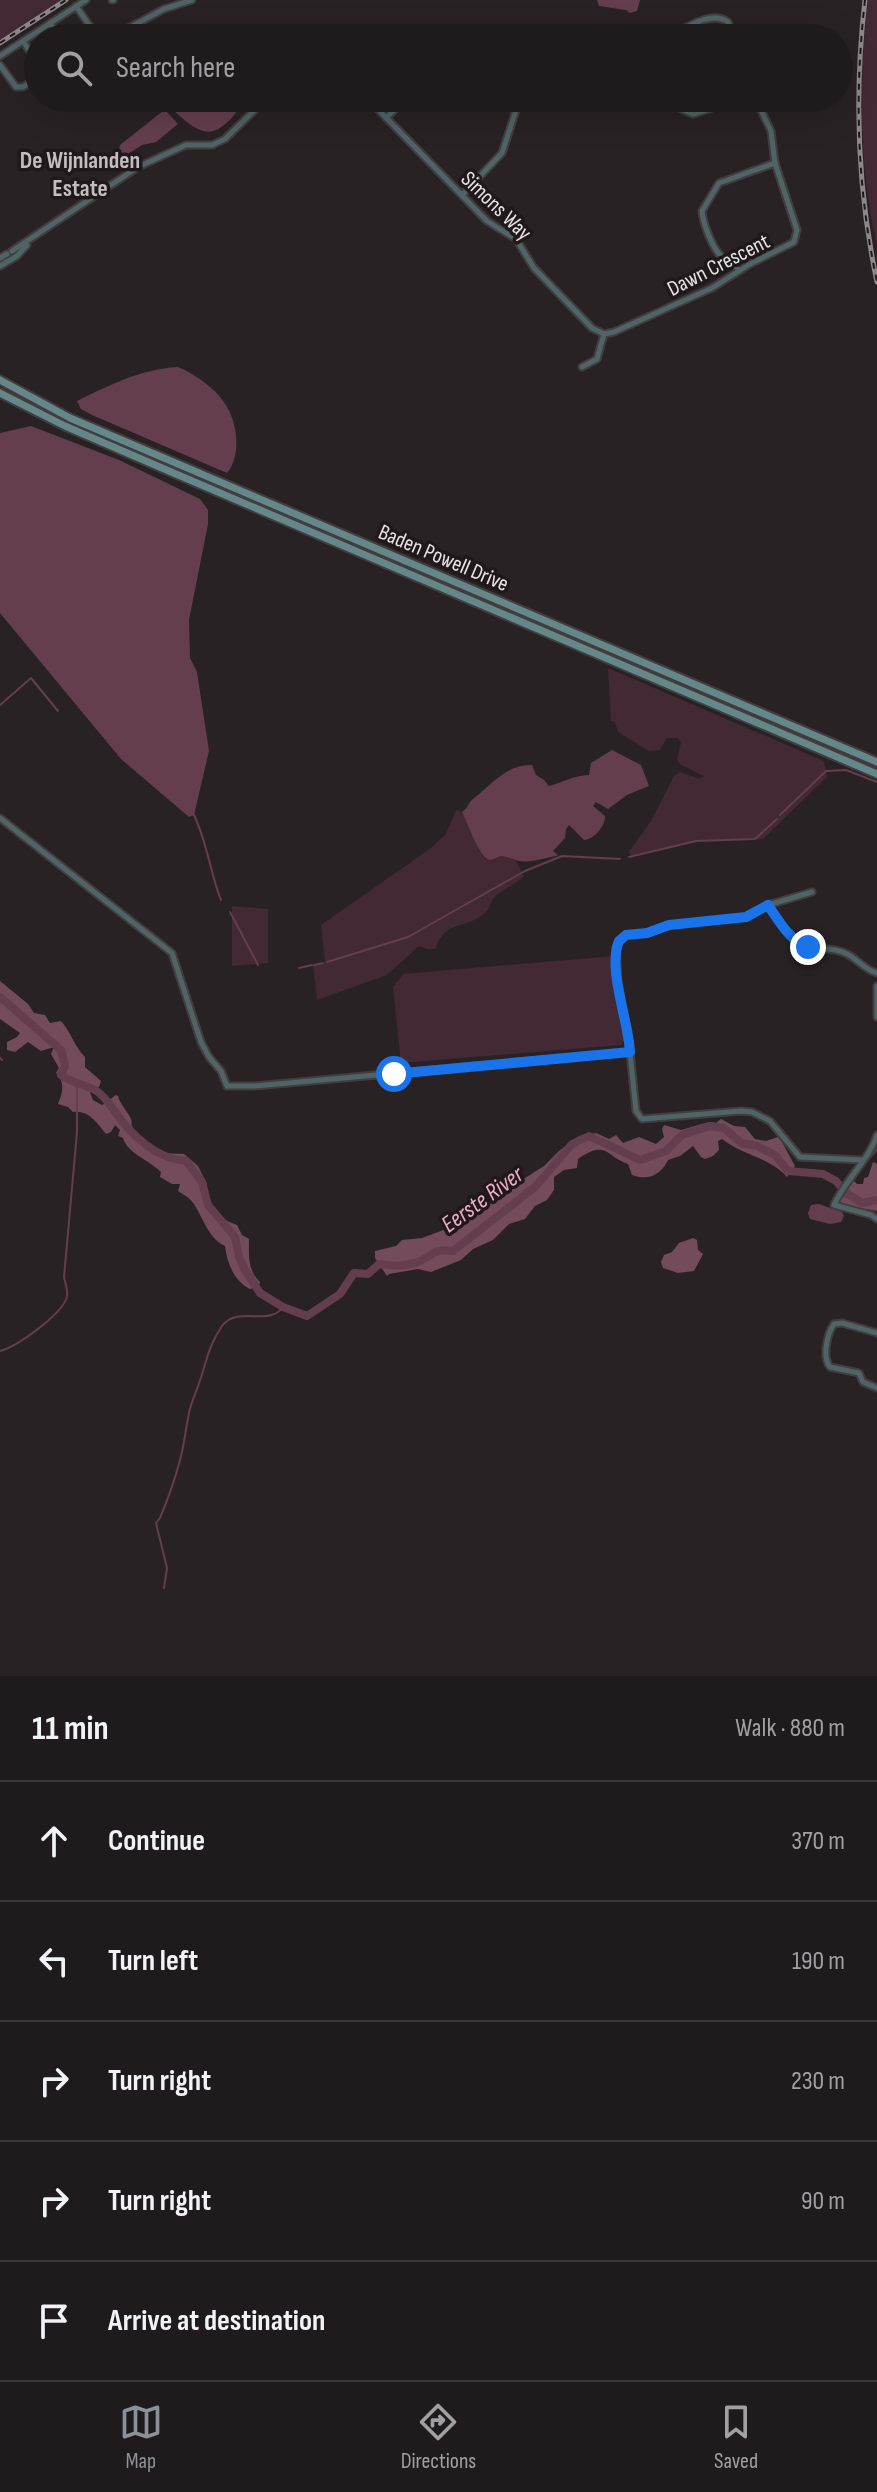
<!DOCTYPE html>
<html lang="en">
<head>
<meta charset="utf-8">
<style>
  body { margin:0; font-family:"Sofia Sans Condensed",sans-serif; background:#272325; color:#f1f3f6 }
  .stop { position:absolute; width:24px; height:24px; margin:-18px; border:6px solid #1a73e8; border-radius:50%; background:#fff }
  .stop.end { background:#1a73e8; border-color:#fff; box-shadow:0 2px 8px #0008 }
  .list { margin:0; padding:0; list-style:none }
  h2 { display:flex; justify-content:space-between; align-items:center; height:104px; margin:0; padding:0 32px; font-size:34px }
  h2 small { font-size:26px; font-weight:400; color:#a1a1a3 }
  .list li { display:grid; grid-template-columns:52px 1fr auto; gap:24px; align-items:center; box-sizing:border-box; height:120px; padding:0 32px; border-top:2px solid #3c383b }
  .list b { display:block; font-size:30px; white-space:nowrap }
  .list em { font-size:26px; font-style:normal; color:#a1a1a3 }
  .icon { flex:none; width:44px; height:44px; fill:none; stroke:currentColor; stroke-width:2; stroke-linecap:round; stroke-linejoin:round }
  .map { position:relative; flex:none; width:877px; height:1676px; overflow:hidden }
  .search { position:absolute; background:#1f1a1c; box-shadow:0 8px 32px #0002; left:24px; right:24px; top:24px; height:88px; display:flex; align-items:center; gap:20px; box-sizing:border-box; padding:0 28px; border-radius:44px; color:#a1a1a3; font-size:30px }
  .sheet { height:704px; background:#1f1a1c }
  nav { display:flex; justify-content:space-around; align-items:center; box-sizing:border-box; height:112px; border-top:2px solid #3c383b; background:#1f1a1c; font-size:22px; color:#a1a1a3 }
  nav a { display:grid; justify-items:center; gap:4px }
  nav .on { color:#8c9099 }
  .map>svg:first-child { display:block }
</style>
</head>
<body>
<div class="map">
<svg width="877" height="1676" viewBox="0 0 877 1676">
  <rect width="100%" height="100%" fill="#292225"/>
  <g fill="#422933">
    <polygon points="0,0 62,0 0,41"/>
    <path d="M868,0H877V245C858,164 859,82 868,0Z"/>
    <polygon points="608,668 824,761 827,777 763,839 696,841 632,856 629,853 630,850 651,821 674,776 680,772 699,779 704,776 680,764 677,760 681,742 677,738 667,738 660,750 649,751 618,732 615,722 611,721"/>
    <path d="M456,810L462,812C466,819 469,825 472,831C479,844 476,854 492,860L502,856L515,859L524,876C516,884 506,888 497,895C491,899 491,906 487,911C469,930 444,919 436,948L430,950L419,946L387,975L317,1000L313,965L325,962L321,925L431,848L446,834Z"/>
    <polygon points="232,906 268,909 268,963 232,966"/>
    <polygon points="614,956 620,1015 626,1036 621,1045 401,1063 393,987 403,974"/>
  </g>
  <g fill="#734b5b">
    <path d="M0,981L28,1004L34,1013L45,1015L50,1023L61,1021C71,1032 74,1046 85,1057V1067L101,1081L99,1087L94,1088L90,1092L93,1100L102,1105L116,1095L118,1096C121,1106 127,1110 131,1119C132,1121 131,1124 132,1126C137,1138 153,1145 162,1153L184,1154L198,1166L207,1184V1197L212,1207L227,1221L237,1225L242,1235L249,1239C249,1255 247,1270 260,1282L259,1286L250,1289C234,1281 227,1263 225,1246C209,1239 203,1218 194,1204C190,1198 184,1195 178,1191L180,1184H172L160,1177L161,1172C149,1160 127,1153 123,1138L118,1136L120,1130L115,1125L111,1132L106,1134C97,1123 89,1110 73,1112L68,1107L58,1104C62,1094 66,1083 56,1073L59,1068L51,1054L54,1047L41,1051L28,1042L15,1052L7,1050V1042L17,1037L20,1033L0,1019Z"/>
    <path d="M721,1119L734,1126L745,1127L755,1139L766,1141L778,1137L781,1140L795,1166L787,1177C769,1157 742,1155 722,1139L718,1141L719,1150L713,1156L705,1159L701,1157L693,1146L680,1156L668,1160C661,1175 648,1181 632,1175L628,1164C606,1157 607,1139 578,1159L577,1168L564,1170L554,1177V1190L547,1200L535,1206L525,1219L509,1224L493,1240L473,1249L461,1260L431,1272L418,1269L389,1274L387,1276L375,1258V1251L396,1246L402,1240L422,1238L457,1225L501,1188L522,1180L544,1166L559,1151L579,1136L596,1133L609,1139L616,1135L623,1143L639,1137L656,1144L664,1137L662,1129L664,1125L681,1130L709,1122L716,1123Z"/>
    <polygon points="873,1162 877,1164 877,1211 854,1207 840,1202 840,1198 852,1179 857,1184 863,1184 864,1178 868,1177"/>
    <polygon points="693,1238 697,1240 698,1250 703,1254 694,1271 678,1273 663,1268 661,1262 664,1255 672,1252 679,1243"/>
  </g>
  <g fill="#643e4e">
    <polygon points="597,0 640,0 637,11 630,13 626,10 599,6"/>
    <path d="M176,98H241L242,105C214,143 202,137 171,108V102Z"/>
    <polygon points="163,111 166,111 178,124 156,142 142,145 128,154 123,155 119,149 120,145"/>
    <path d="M178,367C195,374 218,390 227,407C238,425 241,457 227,473L92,415L81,409L77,401C110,385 141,369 178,367Z"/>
    <polygon points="31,426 119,460 200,499 208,510 208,524 189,620 190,658 197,672 209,751 194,815 189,817 121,759 0,613 0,433"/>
    <path d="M612,750L641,765L649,786L627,795L608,809L596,802L593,806L605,816C605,827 594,839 584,840L569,825L566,829L565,838L553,851L558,855L556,856C544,858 532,863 519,861C516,860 504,856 502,856C498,856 494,860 490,860C479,858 468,823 462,812C468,808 468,803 473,799C492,784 507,764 532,765L536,775L544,780L549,786C563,782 573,776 589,775L591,763Z"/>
    <polygon points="819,1204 842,1212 844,1216 841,1222 830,1224 810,1219 808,1213 811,1205"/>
  </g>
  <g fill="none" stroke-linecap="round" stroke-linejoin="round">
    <g stroke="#643e4e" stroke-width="2">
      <polyline points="0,705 31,678 58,711"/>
      <path d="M194,815C207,842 210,872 221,900"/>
      <polyline points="780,815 826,771 846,770 877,782"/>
      <polyline points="629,857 696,841 755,839 777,819"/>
      <polyline points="230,912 258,965"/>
      <polyline points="327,962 408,937 525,871 562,856 620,859"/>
      <polyline points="314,965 323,963"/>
      <polyline points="299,968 312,965"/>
      <polyline points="0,1058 2,1060"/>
      <polyline points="853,1179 877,1149"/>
      <path d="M0,1351C16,1348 65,1312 67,1296C68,1290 65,1282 64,1277L77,1132V1084"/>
      <path d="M164,1588L167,1568L156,1523L160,1518C168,1499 175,1479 180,1460C185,1442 186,1423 191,1405C195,1394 200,1382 203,1371C208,1354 212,1340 222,1326C237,1305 269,1327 283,1307"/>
    </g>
    <path stroke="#643e4e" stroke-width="8" d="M0,997L61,1050L65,1066L61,1075C72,1083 84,1084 95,1090C104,1095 110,1105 116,1113C132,1136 157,1159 186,1161L202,1182L208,1205L235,1237L239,1257L245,1270L260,1293L283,1307L307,1316L340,1294L354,1273L368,1274L379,1264C392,1266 404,1267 418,1262C435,1255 433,1248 453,1251L535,1187L572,1144L589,1136L640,1160L666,1151L682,1135L710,1126L724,1128L741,1143L757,1146L775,1155L788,1171L823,1174L836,1181L846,1193L862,1203L877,1200"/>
    <defs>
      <g id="minor">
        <polyline points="112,0 113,0"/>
        <polyline points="76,6 98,38"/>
        <polyline points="50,23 59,38"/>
        <polyline points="110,38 164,9 192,0"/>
        <path d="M666,38C683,30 711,9 728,22L734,38"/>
        <polyline points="23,41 32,55"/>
        <polyline points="0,56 86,0"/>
        <polyline points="0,65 16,87 23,87 38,77"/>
        <polyline points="367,98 487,221 516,239 534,268 592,328 604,334"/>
        <polyline points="673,98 679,108 693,114 744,98"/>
        <polyline points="386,118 407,98"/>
        <polyline points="462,195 502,153 520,98"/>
        <polyline points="12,251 138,167 186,145 212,145 225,139 267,98"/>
        <polyline points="0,258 7,254"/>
        <polyline points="0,266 17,256 27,245"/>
        <path d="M739,271C734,261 726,261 719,254C711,244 703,223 702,211L719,183L775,163"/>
        <polyline points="604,334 614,332 712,288 750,264 794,242 797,230 775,163 771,131 755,98"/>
        <polyline points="582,367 597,359 604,334"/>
        <polyline points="0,818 172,953 201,1042 209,1057 221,1071 227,1086 255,1086 630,1052 636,1111 642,1119 741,1111 752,1112 770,1121 800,1157 862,1160"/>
        <path d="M812,892L768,905C778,918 790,944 807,947C820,950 832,947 845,953C857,958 864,970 877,973"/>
        <polyline points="877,986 877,1017"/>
        <polyline points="630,1052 618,981 616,947 619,941 626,935 647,933 669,925 746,917 768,905"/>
        <path d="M877,1135C869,1160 845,1180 834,1205L871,1215L877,1219"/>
        <path d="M877,1333L842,1323L834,1324C827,1334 822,1357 830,1367L859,1373L863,1382L877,1388"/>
      </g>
      <g id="secondary">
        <polyline points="0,380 70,418 877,762"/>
        <polyline points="0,393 65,426 162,468 877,774"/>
      </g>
    </defs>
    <use href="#minor" stroke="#443d40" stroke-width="9"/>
    <use href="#secondary" stroke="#443d40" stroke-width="11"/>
    <use href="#minor" stroke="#4e6465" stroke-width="5"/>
    <use href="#secondary" stroke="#648889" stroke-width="7"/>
    <defs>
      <g id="rail">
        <path d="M865,0C854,95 857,188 877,282"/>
        <polyline points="0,43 66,0"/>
      </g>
    </defs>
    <use href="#rail" stroke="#8d878a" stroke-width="5"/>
    <use href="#rail" stroke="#1f191b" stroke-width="2" stroke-dasharray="6" stroke-linecap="butt"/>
  </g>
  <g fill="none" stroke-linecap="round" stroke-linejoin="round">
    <path stroke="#1a73e8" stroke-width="10" d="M394,1074L630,1052C629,1022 607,969 619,941L626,935L647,933L669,925L746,917L768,905C779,921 790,941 808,947"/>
  </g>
  <g text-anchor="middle" stroke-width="7" stroke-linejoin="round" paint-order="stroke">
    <g font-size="22" fill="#e7e2e4" stroke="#1f191b">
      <text transform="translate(497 205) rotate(44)" y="8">Simons Way</text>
      <text transform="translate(718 264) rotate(-27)" y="8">Dawn Crescent</text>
      <text transform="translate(444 557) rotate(23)" y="8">Baden Powell Drive</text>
    </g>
    <g font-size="24" font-weight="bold" fill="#c5bcbf" stroke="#1f191b">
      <text x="80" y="168">De Wijnlanden<tspan x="80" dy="28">Estate</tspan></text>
    </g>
    <g font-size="24" font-style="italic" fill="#f2acc8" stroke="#1f191b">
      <text transform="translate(482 1199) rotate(-36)" y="8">Eerste River</text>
    </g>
  </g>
</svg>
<div class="stop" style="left:394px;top:1074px"></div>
<div class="stop end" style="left:808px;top:947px"></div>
<div class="search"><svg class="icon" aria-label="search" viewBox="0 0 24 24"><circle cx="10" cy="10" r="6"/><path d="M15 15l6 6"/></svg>Search here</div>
</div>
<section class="sheet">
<h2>11 min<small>Walk · 880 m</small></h2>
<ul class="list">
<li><svg class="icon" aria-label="ahead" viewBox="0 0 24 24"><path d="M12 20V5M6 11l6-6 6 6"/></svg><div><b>Continue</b></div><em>370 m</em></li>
<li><svg class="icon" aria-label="left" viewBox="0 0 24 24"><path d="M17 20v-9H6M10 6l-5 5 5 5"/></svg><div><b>Turn left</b></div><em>190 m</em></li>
<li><svg class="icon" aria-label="right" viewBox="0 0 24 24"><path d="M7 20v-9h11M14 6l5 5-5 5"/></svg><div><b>Turn right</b></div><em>230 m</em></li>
<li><svg class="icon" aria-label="right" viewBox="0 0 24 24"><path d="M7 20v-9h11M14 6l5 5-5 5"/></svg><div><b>Turn right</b></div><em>90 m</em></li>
<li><svg class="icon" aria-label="arrive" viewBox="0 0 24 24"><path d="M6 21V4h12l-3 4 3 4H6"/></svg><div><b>Arrive at destination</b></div></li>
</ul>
</section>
<nav>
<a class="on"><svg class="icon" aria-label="map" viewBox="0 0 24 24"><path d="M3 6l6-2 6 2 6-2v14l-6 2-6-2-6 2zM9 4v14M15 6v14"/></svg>Map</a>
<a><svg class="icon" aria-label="directions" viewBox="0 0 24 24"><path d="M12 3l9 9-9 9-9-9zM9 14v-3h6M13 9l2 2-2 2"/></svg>Directions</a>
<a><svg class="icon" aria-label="saved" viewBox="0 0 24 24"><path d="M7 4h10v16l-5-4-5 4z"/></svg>Saved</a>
</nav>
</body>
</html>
